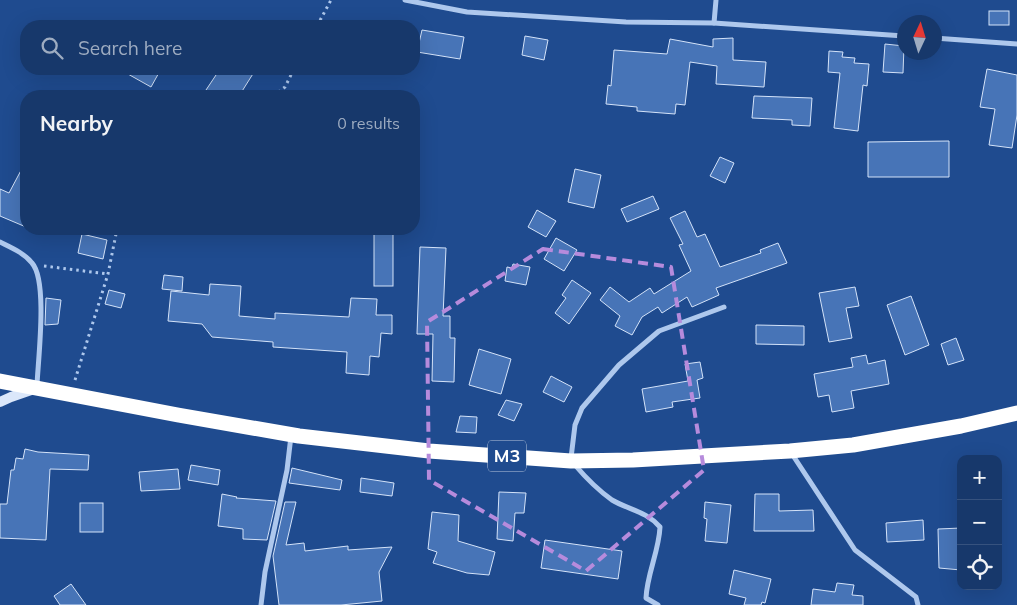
<!DOCTYPE html>
<html lang="en">
<head>
<meta charset="utf-8">
<style>
  body { margin:0; font-family:Mulish,sans-serif; background:#203f71; color:#f1f3f6 }
  .controls { position:absolute; right:15px; bottom:15px; display:grid; overflow:hidden; border-radius:10px; box-shadow:0 5px 20px #0002 }
  .controls button { width:45px; height:45px; display:grid; place-items:center; padding:0; border:0; border-bottom:1px solid #36527e; background:#17386b; color:#f1f3f6; font:25px sans-serif }
  .compass { position:absolute; left:897px; top:15px; width:45px; height:45px; border-radius:50%; background:#17386b; box-shadow:0 5px 20px #0002; rotate:4deg }
  .list { margin:0; padding:0; list-style:none }
  h2 { display:flex; justify-content:space-between; align-items:center; height:65px; margin:0; padding:0 20px; font-size:21px }
  h2 small { font-size:16px; font-weight:400; color:#9eacc1 }
  .icon { flex:none; width:28px; height:28px; fill:none; stroke:currentColor; stroke-width:2; stroke-linecap:round; stroke-linejoin:round }
  .map { position:relative; flex:none; width:1017px; height:605px; overflow:hidden }
  .search { position:absolute; background:#17386b; box-shadow:0 5px 20px #0002; left:20px; top:20px; width:400px; height:55px; display:flex; align-items:center; gap:12px; box-sizing:border-box; padding:0 18px; border-radius:20px; color:#9eacc1; font-size:19px }
  .panel { position:absolute; background:#17386b; box-shadow:0 5px 20px #0002; left:20px; top:90px; width:400px; height:145px; border-radius:20px }
  .map>svg:first-child { display:block }
</style>
</head>
<body>
<div class="map">
<svg width="1017" height="605" viewBox="0 0 1017 605">
  <rect width="100%" height="100%" fill="#1f4b8f"/>
  <g fill="#4774b7" stroke="#d4e3f9">
    <rect x="989" y="11" width="20" height="14"/>
    <polygon points="422,30 464,37 460,59 417,52"/>
    <polygon points="525,36 548,40 544,60 522,55"/>
    <polygon points="733,38 733,60 766,62 764,87 716,84 717,66 690,62 685,105 676,104 675,114 637,111 637,107 606,104 608,85 611,86 614,50 667,54 670,39 713,47 713,39"/>
    <polygon points="885,44 904,46 903,73 883,72"/>
    <polygon points="829,51 843,52 842,57 855,58 854,63 869,64 867,86 863,85 858,131 834,128 840,73 828,72"/>
    <polygon points="119,69 161,69 151,87"/>
    <polygon points="220,69 256,69 239,96 202,96"/>
    <polygon points="987,69 1017,75 1017,115 1012,148 989,145 995,109 980,107"/>
    <polygon points="754,96 812,98 810,126 792,125 792,120 752,118"/>
    <polygon points="949,141 949,177 868,177 868,142"/>
    <polygon points="720,157 734,163 725,183 710,176"/>
    <polygon points="26,161 26,227 0,216 0,189 9,193"/>
    <polygon points="575,169 601,175 594,208 568,202"/>
    <polygon points="653,196 659,209 627,222 621,209"/>
    <polygon points="537,210 556,221 546,237 528,227"/>
    <polygon points="685,211 697,237 705,234 720,267 761,253 760,250 778,243 787,263 716,288 719,295 692,307 687,297 662,313 658,307 642,317 632,335 615,326 620,316 600,300 610,287 629,302 650,288 654,294 691,271 679,245 683,244 670,218"/>
    <rect x="374" y="229" width="19" height="57"/>
    <polygon points="82,234 107,240 103,259 78,253"/>
    <polygon points="556,238 577,250 564,271 544,259"/>
    <polygon points="420,247 446,248 443,316 450,316 450,338 455,338 454,382 432,381 433,334 417,334"/>
    <polygon points="513,264 530,267 526,285 505,281 507,267 512,268"/>
    <polygon points="164,275 183,277 182,291 162,289"/>
    <polygon points="572,280 591,293 569,324 555,313 566,298 562,295"/>
    <polygon points="210,284 241,286 239,316 275,319 275,313 349,317 351,298 377,299 376,315 392,315 392,334 381,333 379,357 370,356 369,375 346,373 347,352 273,347 273,342 212,337 202,324 168,321 171,291 209,295"/>
    <polygon points="855,287 859,306 846,308 852,338 829,342 819,293"/>
    <polygon points="109,290 125,294 121,308 105,304"/>
    <polygon points="911,296 929,345 905,355 887,305"/>
    <polygon points="46,298 61,300 58,324 45,325"/>
    <polygon points="756,325 804,326 804,345 756,344"/>
    <polygon points="956,338 964,360 948,365 941,344"/>
    <polygon points="479,349 511,359 501,394 469,385"/>
    <polygon points="866,355 868,364 885,360 889,384 851,391 854,408 832,412 829,395 818,397 814,374 853,367 851,358"/>
    <polygon points="700,362 703,378 697,380 700,398 672,402 673,407 646,412 642,389 688,381 685,364"/>
    <polygon points="551,376 572,387 564,402 543,392"/>
    <polygon points="506,400 522,404 514,421 498,415"/>
    <polygon points="460,416 477,417 476,433 456,432"/>
    <polygon points="25,449 38,452 89,455 88,470 50,469 46,540 0,538 0,504 7,504 11,470 14,470 16,458 23,459"/>
    <polygon points="191,465 220,470 218,485 188,480"/>
    <polygon points="292,468 342,480 340,490 289,483"/>
    <polygon points="178,469 180,489 141,491 139,472"/>
    <polygon points="361,478 394,483 392,496 360,492"/>
    <polygon points="499,492 526,493 524,513 515,513 513,541 497,539"/>
    <polygon points="222,494 237,497 236,498 276,501 267,540 243,539 243,529 218,526"/>
    <polygon points="755,494 779,494 779,511 813,510 814,531 754,531"/>
    <polygon points="285,502 296,502 286,545 304,543 305,551 348,546 348,550 392,547 379,572 382,601 341,605 279,605 273,556"/>
    <polygon points="705,502 731,505 727,543 705,541 707,519 704,518"/>
    <rect x="80" y="503" width="23" height="29"/>
    <polygon points="432,512 459,515 458,541 495,552 489,575 467,573 433,563 437,552 428,549"/>
    <polygon points="923,520 924,540 887,542 886,523"/>
    <polygon points="961,528 961,570 939,568 938,529"/>
    <polygon points="545,540 622,551 618,579 541,568"/>
    <polygon points="734,570 771,579 765,603 762,602 761,605 744,605 746,598 729,594"/>
    <polygon points="837,583 854,585 852,595 863,596 863,605 811,605 813,589 835,592"/>
    <polygon points="71,584 86,605 60,605 54,596"/>
  </g>
  <g fill="none" stroke-linecap="round" stroke-linejoin="round">
    <g stroke="#aec8ed" stroke-width="3" stroke-dasharray="2.5 4" stroke-linecap="butt">
      <polyline points="317,26 331,0"/>
      <polyline points="273,96 285,87 294,69"/>
      <polyline points="44,266 108,274"/>
      <polyline points="75,380 108,274 117,229"/>
    </g>
    <g stroke="#aec8ed" stroke-width="5">
      <polyline points="405,0 467,12 626,22 714,23 904,36"/>
      <polyline points="714,23 716,0"/>
      <polyline points="934,38 1017,44"/>
      <path d="M0,242C12,248 24,253 32,263C48,281 38,360 37,385"/>
      <polyline points="792,454 855,550 916,597 918,605"/>
      <polyline points="571,458 575,425 582,408 619,365 659,331 724,307"/>
      <path d="M575,465C586,478 598,490 612,500C629,510 646,511 660,527C659,551 647,574 646,598L658,605"/>
      <polyline points="261,605 265,572 287,470 291,436"/>
    </g>
    <polyline stroke="#dbe7fa" stroke-width="10" points="0,402 11,397 34,389"/>
    <polyline stroke="#fff" stroke-width="15" points="0,381 178,415 299,436 429,451 571,461 633,460 790,451 853,445 961,426 1017,413"/>
  </g>
  <path fill="none" stroke="#b68bdc" stroke-width="4" stroke-dasharray="10 6" stroke-linejoin="round" d="M543,249L671,267L704,470L586,571L429,480L427,322Z"/>
  <g text-anchor="middle" stroke-width="4" stroke-linejoin="round" paint-order="stroke">
    <rect fill="#1f4b8f" stroke="#bcc9dd" stroke-width="1" x="488" y="440.5" width="38" height="31" rx="4"/>
    <g font-size="18" font-weight="bold" fill="#fff">
      <text x="507" y="462">M3</text>
    </g>
  </g>
</svg>
<div class="controls">
<button>+</button>
<button>−</button>
<button><svg class="icon" aria-label="locate" viewBox="0 0 24 24"><circle cx="12" cy="12" r="6"/><path d="M12 2v4M12 18v4M2 12h4M18 12h4"/></svg></button>
</div>
<svg class="compass" viewBox="-18 -18 36 36"><path d="M0-13l5 13h-10z" fill="#e53935"/><path d="M0 13l5-13h-10z" fill="#9eacc1"/></svg>
<div class="search"><svg class="icon" aria-label="search" viewBox="0 0 24 24"><circle cx="10" cy="10" r="6"/><path d="M15 15l6 6"/></svg>Search here</div>
<section class="panel">
<h2>Nearby<small>0 results</small></h2>
<ul class="list">
</ul>
</section>
</div>
</body>
</html>
